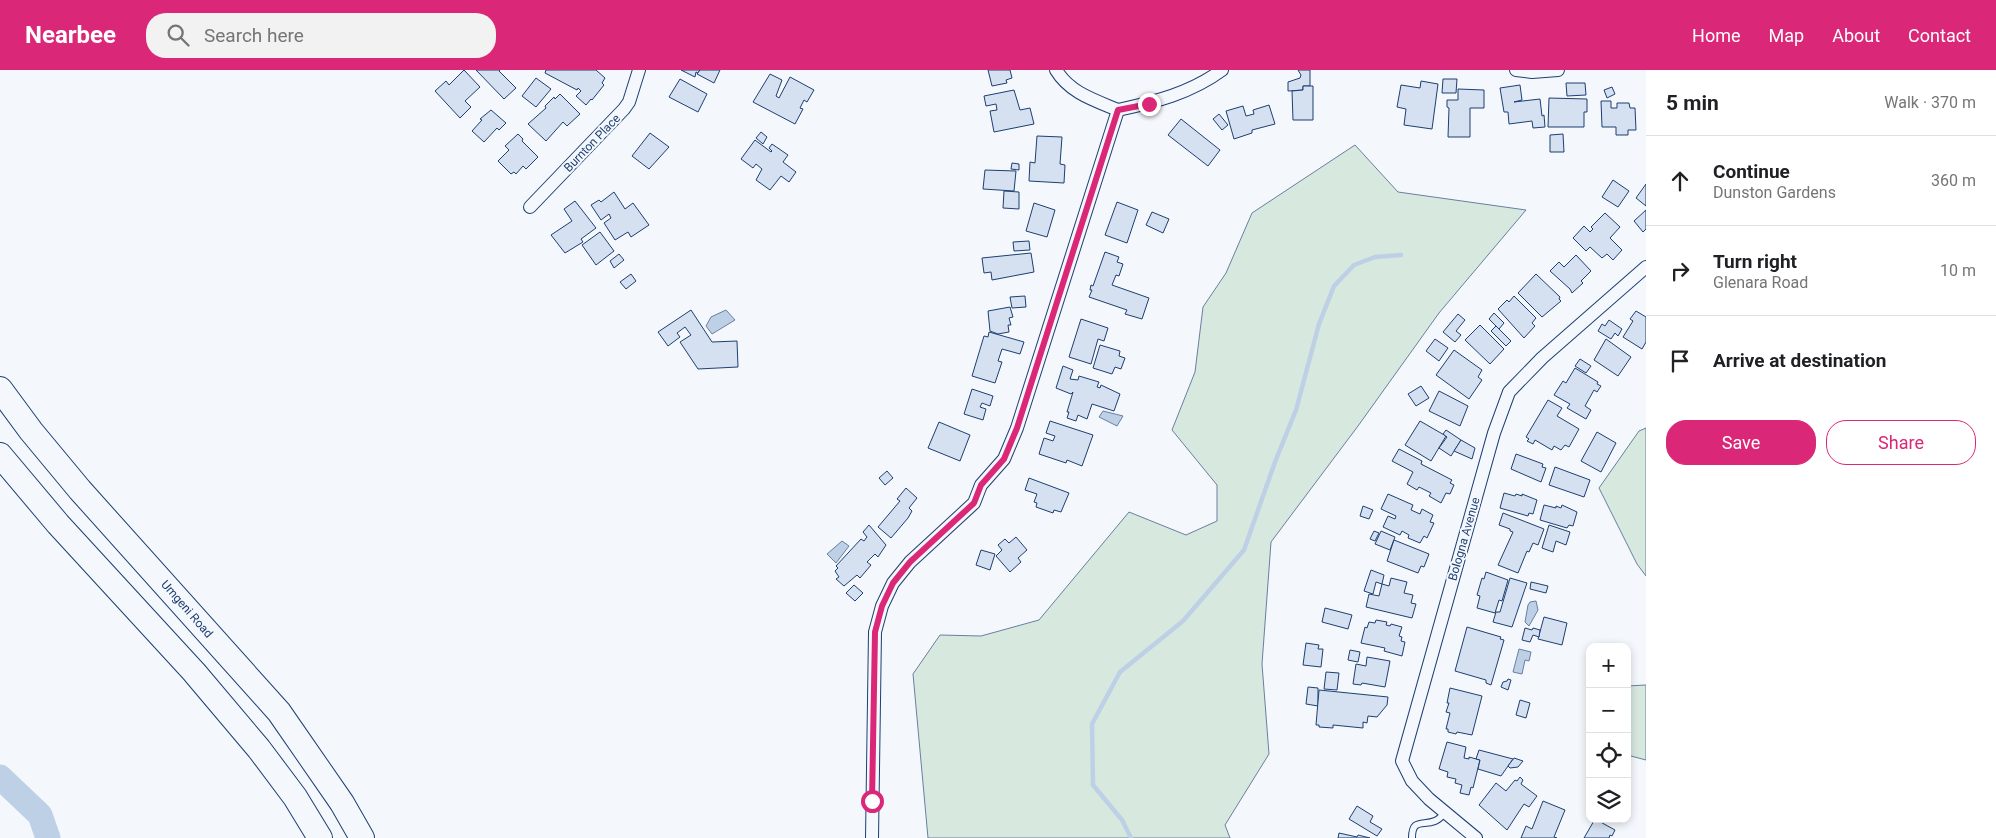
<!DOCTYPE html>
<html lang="en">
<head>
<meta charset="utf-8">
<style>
  body { margin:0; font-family:Roboto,sans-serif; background:#f2f2f2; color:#202124 }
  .controls { position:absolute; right:15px; bottom:15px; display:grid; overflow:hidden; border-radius:10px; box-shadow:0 2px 8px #0003 }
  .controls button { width:45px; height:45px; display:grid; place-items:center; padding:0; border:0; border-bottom:1px solid #e0e0e0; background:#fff; color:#202124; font:25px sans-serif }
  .stop { position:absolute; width:15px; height:15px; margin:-11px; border:4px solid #db2777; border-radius:50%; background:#fff }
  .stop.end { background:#db2777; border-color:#fff; box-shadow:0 1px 5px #0008 }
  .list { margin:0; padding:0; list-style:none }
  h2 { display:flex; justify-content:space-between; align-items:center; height:65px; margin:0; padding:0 20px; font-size:21px }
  h2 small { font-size:16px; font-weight:400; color:#757577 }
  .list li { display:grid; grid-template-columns:32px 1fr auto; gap:15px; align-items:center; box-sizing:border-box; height:90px; padding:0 20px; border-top:1px solid #e0e0e0 }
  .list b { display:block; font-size:19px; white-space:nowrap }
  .list p { margin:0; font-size:16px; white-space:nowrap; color:#757577 }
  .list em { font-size:16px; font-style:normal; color:#757577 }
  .actions { display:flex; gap:10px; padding:15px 20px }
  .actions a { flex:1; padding:11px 0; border:1px solid #db2777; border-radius:20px; text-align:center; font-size:18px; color:#db2777 }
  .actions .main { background:#db2777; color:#fff }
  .icon { flex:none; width:28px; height:28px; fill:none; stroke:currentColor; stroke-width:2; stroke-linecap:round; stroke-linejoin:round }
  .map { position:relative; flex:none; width:1646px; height:768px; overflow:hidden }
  header { display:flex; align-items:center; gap:30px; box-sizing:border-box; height:70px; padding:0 25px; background:#db2777; color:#fff }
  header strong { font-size:24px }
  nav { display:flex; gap:28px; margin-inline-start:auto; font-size:18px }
  .search { width:350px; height:45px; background:#f2f2f2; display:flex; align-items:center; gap:12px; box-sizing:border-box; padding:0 18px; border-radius:20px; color:#757577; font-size:19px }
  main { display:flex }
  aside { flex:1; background:#fff }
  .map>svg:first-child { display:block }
</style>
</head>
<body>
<header>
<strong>Nearbee</strong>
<div class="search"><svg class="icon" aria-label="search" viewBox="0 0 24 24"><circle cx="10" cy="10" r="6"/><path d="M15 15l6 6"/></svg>Search here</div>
<nav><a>Home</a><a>Map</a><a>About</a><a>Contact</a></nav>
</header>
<main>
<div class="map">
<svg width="1646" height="768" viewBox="0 0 1646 768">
  <rect width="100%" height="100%" fill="#f4f7fb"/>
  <g fill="#d7e8df" stroke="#687fa3">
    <polygon points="1355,75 1398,122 1526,140 1439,243 1358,356 1271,472 1262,594 1269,684 1225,755 1230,768 928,768 913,604 940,565 981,566 1039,550 1129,442 1186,465 1217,451 1217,415 1172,360 1195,302 1203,237 1226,203 1252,143"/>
    <polygon points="1646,358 1646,506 1637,494 1599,418 1639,361"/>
    <polygon points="1646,615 1646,690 1627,685 1627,616"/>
  </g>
  <g fill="#bed0e5" stroke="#687fa3">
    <polygon points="726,240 735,250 712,264 706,256 711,247"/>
    <polygon points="1103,341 1123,346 1117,356 1099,347"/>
    <polygon points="842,471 849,476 836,493 827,484"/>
    <polygon points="1536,531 1538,540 1529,556 1525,552 1528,535 1530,532"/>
    <polygon points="1519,579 1531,582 1529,591 1525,590 1522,604 1513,602"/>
  </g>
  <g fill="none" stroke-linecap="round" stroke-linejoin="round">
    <polyline stroke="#bed0e5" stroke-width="4.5" points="1131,768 1122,750 1093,715 1092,654 1120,602 1183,551 1244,480 1275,392 1296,340 1319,254 1334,216 1354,195 1375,187 1401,185"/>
    <polyline stroke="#bed0e5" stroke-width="25" points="0,707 40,745 48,768"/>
  </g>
  <g fill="#d5e0f0" stroke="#1d3f73">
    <polygon points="464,0 480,17 465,31 471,37 460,48 435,21 446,11 449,15"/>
    <polygon points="476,0 500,0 499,1 516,18 504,29"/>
    <polygon points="546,0 596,0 605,8 602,13 604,15 592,30 591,29 586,35 576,26 581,21 578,18 577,20 545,3"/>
    <polygon points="681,0 700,0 698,3 696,2 695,7"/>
    <polygon points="700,0 720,0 714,13 697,4"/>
    <polygon points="988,0 1010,0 1012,8 1006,10 1007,13 992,16"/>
    <polygon points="1298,0 1310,0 1310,16 1303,16 1303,20 1288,21 1288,12 1300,8 1301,5"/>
    <polygon points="770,4 782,10 776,26 779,28 790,7 814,20 807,32 804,30 800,38 803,39 795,54 753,32"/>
    <polygon points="536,8 551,19 536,37 522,26"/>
    <polygon points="680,9 707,24 698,42 669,27"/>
    <polygon points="1443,9 1457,9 1456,23 1442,23"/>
    <polygon points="1421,11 1438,14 1432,59 1404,55 1406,39 1397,37 1401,15 1420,18"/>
    <polygon points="1566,13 1585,13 1586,25 1567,26"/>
    <polygon points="1520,15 1522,30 1514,32 1540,29 1542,46 1544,45 1545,57 1533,58 1532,51 1509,54 1508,42 1504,42 1500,18"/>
    <polygon points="1303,16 1313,16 1313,50 1293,50 1292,21 1303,20"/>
    <polygon points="1612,17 1615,24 1607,28 1604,20"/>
    <polygon points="1458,19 1484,20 1484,38 1470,38 1470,67 1448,67 1449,38 1447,37 1447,30 1458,30"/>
    <polygon points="1014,20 1020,40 1030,38 1034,54 994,62 990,41 997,40 996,34 986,36 984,26"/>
    <polygon points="560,24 580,44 567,56 563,52 546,71 528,54 546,38 545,36 554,27 555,29"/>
    <polygon points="1549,28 1587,29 1587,42 1584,42 1584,57 1548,57"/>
    <polygon points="1601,31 1611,31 1611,38 1617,38 1617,33 1629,33 1630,38 1635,38 1636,60 1628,60 1628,65 1616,65 1616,57 1602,57"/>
    <polygon points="1269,35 1275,54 1252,60 1252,63 1234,69 1226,41 1243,36 1246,46 1254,44 1253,40"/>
    <polygon points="491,40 506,53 499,60 497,58 484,72 472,61 482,50 480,49"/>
    <polygon points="1219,44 1228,55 1222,60 1213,49"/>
    <polygon points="1181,49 1220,80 1208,96 1168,65"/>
    <polygon points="761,62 767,67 763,74 756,68"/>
    <polygon points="650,63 669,77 649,99 632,86"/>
    <polygon points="518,64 523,69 522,71 538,87 526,99 523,96 516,104 514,102 511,104 498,91 509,80 505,76"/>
    <polygon points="1563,64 1564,82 1550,82 1550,65"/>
    <polygon points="1037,66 1062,67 1060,94 1065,95 1064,113 1029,111 1030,92 1035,93"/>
    <polygon points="755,70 771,82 772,81 769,78 772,74 788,85 783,92 796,102 789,112 781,106 770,120 756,110 762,99 756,94 753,98 741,89"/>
    <polygon points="1012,93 1019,94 1019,100 1011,99"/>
    <polygon points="985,100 1016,101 1014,121 983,119"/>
    <polygon points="1613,110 1629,121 1618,137 1602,127"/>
    <polygon points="1646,114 1646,136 1636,128"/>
    <polygon points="1004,121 1019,122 1019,139 1003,138"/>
    <polygon points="614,122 625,139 633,133 649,155 631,167 628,162 615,170 604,153 611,148 609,144 601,150 591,135 599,130 601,132"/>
    <polygon points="575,131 596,158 581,169 583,172 565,183 551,165 572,151 564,139"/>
    <polygon points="1117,132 1138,140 1127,173 1105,165"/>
    <polygon points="1034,133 1055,140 1047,167 1026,161"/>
    <polygon points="1646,140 1646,159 1643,162 1634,151"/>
    <polygon points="1152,142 1169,149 1163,163 1146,155"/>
    <polygon points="1605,143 1620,157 1610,168 1622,180 1613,190 1607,184 1602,188 1590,177 1586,181 1573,168 1584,156 1590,162 1593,159 1591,157"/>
    <polygon points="600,162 614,181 596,195 582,175"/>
    <polygon points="1029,171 1030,180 1014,181 1013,172"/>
    <polygon points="1105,182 1119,187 1117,192 1123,194 1119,206 1116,205 1112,215 1149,228 1142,249 1125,244 1127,240 1089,227 1092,220 1090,220 1091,215 1093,216"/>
    <polygon points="1031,183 1034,202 992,210 991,202 984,203 982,188"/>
    <polygon points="619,184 624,190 614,198 610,191"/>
    <polygon points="1576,185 1591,201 1581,211 1583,213 1572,223 1570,219 1550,201 1559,192 1564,197"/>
    <polygon points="631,204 636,211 626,219 620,212"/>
    <polygon points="1536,204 1560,227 1559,229 1561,231 1542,247 1518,223"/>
    <polygon points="1025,226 1026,237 1012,238 1010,227"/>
    <polygon points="1514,226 1536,248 1532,253 1535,256 1524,268 1498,239 1507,230 1509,232"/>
    <polygon points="1010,237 1013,247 1009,248 1011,255 1008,255 1009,262 998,264 990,261 988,241"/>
    <polygon points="691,240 712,272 737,271 738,297 698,299 680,272 691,265 685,257 677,263 680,267 668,276 658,262"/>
    <polygon points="1636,241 1646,247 1646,272 1642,279 1623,267 1633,251 1630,249"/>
    <polygon points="1494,243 1504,253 1499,259 1489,249"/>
    <polygon points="1458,244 1465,250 1456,261 1461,265 1455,272 1443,262"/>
    <polygon points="1081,249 1108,258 1104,271 1098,269 1091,294 1069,287"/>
    <polygon points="1609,250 1622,259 1618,266 1615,263 1611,269 1598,261 1602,254 1605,256"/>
    <polygon points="1480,255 1504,279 1490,294 1465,270"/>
    <polygon points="1496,256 1511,271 1506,276 1491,261"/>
    <polygon points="989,262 1024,272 1020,284 1002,279 998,291 1002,292 995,313 972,306 984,266 988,267"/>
    <polygon points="1435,269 1448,278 1439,291 1426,281"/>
    <polygon points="1606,269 1631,287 1618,306 1594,290"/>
    <polygon points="1100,275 1120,281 1119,286 1125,288 1121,299 1115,297 1112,304 1093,298"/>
    <polygon points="1454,280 1482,300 1478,307 1482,310 1469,329 1436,305"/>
    <polygon points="1580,289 1591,296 1586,303 1575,296"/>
    <polygon points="1063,296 1073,300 1070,309 1078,310 1079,306 1099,312 1097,317 1100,318 1101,315 1120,324 1114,341 1092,334 1087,349 1078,345 1076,351 1067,348 1069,342 1067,342 1073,322 1071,324 1056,318"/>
    <polygon points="1575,298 1598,312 1597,314 1601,316 1597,322 1594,320 1585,336 1591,340 1586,349 1567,338 1570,334 1554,325 1563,311 1566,313"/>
    <polygon points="1421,316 1429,328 1416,336 1408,324"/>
    <polygon points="972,319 993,326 990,336 982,333 980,337 986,339 983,350 964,344"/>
    <polygon points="1439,321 1468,336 1460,356 1429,341"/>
    <polygon points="1548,330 1562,338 1557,346 1579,359 1569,377 1565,375 1561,380 1554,376 1552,380 1535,370 1533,374 1527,371 1529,369 1526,367"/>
    <polygon points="1050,351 1093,365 1082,396 1067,390 1066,393 1039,384 1044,368 1053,371 1055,366 1046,363"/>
    <polygon points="1420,351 1446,366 1431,391 1405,375"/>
    <polygon points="939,352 970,365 960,391 928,378"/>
    <polygon points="1446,360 1461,370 1451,386 1439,378 1447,367 1443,364"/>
    <polygon points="1597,362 1616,373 1601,402 1581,391"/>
    <polygon points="1461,370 1475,378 1472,389 1454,381"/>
    <polygon points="1399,379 1422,391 1421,394 1452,410 1450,413 1454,415 1450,424 1446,423 1441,433 1429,426 1431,423 1419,417 1417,420 1407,414 1413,402 1392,391"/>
    <polygon points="1516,384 1543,394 1542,397 1546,398 1541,412 1511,399"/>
    <polygon points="1555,397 1590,410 1584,427 1549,415"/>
    <polygon points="887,401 893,408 885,415 879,408"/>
    <polygon points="1029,408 1069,423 1061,442 1054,440 1053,443 1036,437 1037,433 1034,432 1037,424 1025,420"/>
    <polygon points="906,418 917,428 909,438 912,441 908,448 891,468 878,457 900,431 897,429"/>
    <polygon points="1504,423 1515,426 1516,424 1522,426 1522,424 1537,430 1533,444 1529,443 1528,446 1500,438"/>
    <polygon points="1388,424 1413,435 1411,440 1420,444 1422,439 1433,445 1430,452 1434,453 1427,468 1424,466 1420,473 1408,468 1409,465 1402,461 1400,465 1383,457 1388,446 1395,449 1396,446 1381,439"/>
    <polygon points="1544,435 1556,438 1556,436 1561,438 1562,435 1577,442 1573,456 1569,455 1567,458 1540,450"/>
    <polygon points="1363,436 1373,440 1369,449 1360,446"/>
    <polygon points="1503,443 1544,459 1538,475 1533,473 1529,482 1527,481 1518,503 1498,495 1513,462 1510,461 1510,459 1499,455"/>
    <polygon points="869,455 886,475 878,487 875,484 867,492 871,495 860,508 857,505 844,516 836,509 839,507 835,501 838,498 836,496 861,469 864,471 867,467 863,462"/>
    <polygon points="1549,455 1570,462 1566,475 1556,471 1553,482 1542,478"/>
    <polygon points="1374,461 1379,463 1375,471 1370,469"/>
    <polygon points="1381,461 1395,467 1390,480 1375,474"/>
    <polygon points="1016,467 1027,480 1018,488 1021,492 1010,502 996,486 1002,480 998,475 1005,469 1009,473"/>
    <polygon points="1394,470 1429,484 1424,497 1421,496 1418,503 1387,491"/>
    <polygon points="981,480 995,484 990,500 976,495"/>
    <polygon points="1371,500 1384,505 1382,514 1376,512 1373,524 1364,521"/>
    <polygon points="1486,502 1508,510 1502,531 1499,530 1495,543 1477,538 1480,526 1477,525 1482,508 1484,509"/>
    <polygon points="1391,508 1407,512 1404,523 1413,525 1411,533 1416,534 1412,548 1366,537 1369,524 1379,526 1382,514 1389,516"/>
    <polygon points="1510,508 1527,513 1512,557 1493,552 1496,542 1500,542"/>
    <polygon points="1531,512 1548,516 1546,523 1530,519"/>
    <polygon points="854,515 863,523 855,531 846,523"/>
    <polygon points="1325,538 1352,545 1348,559 1322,552"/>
    <polygon points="1544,547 1567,553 1562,575 1538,569"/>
    <polygon points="1376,550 1387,552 1386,555 1390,556 1391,554 1402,557 1399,566 1402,567 1401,571 1405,572 1402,586 1384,581 1385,578 1361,573 1365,557 1367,558 1369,552 1375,553"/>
    <polygon points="1467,557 1501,567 1500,569 1504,570 1491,615 1486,613 1486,610 1455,601"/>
    <polygon points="1525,558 1532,560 1533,558 1540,560 1539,567 1533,565 1530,572 1522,570"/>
    <polygon points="1306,573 1319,575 1318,579 1323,579 1321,597 1303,595"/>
    <polygon points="1350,580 1360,582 1358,592 1348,590"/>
    <polygon points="1367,587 1390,591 1385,617 1362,613 1361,615 1353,614 1356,594 1366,596"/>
    <polygon points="1326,602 1339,603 1337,620 1324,619"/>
    <polygon points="1508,609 1511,610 1508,620 1501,617 1503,612 1507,611"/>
    <polygon points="1308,617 1318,618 1318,636 1306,634"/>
    <polygon points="1450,618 1482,626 1472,665 1457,662 1456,664 1448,662 1448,659 1446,659 1450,643 1446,642 1449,633 1447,633"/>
    <polygon points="1319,620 1388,627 1387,635 1377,647 1368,646 1367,653 1363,652 1363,658 1333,655 1333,658 1319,657 1319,655 1316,655"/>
    <polygon points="1520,630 1530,633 1526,648 1516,645"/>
    <polygon points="1447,672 1466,677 1464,688 1469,689 1469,687 1480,690 1473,718 1471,717 1469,725 1460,723 1462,715 1455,713 1456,709 1447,707 1448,702 1439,699"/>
    <polygon points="1479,680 1513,689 1501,706 1478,699 1480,690 1476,689"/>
    <polygon points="1514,688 1523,691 1518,697 1510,698 1508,696"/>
    <polygon points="1520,707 1523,710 1521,714 1537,726 1529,737 1524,734 1507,760 1479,735 1496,713 1506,721 1515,710 1517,711"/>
    <polygon points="1543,731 1565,740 1554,767 1557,768 1521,768 1526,756 1532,759"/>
    <polygon points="1357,736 1373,746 1370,752 1382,759 1377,766 1349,749"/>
    <polygon points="1595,749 1615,760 1612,766 1610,765 1609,768 1584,768"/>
    <polygon points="1339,763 1357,767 1358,765 1370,768 1338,768"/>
  </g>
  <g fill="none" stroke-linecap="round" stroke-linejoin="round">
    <defs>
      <path id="lane" d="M1412,768C1412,748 1423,756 1435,751C1440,749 1442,746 1445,742"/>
      <g id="street">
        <path d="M1056,0C1070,23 1094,30 1118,40"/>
        <polyline points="1516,0 1532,2 1558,0"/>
        <path d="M1118,40C1155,32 1191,23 1222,0"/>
        <polyline points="530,137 624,39 629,32 639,0"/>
        <polyline points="872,768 875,562 882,536 893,513 910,492 974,433 981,415 1004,389 1017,358 1118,40"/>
        <polyline points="1476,768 1429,729 1412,711 1402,691 1494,363 1509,322 1542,288 1646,197"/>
      </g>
      <g id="highway">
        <polyline points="0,319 31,361 80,420 279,642 342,733 362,768"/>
        <polyline points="0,385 58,454 194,602 259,679 295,727 320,768"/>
      </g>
    </defs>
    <use href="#lane" stroke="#1d3f73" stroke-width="8"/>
    <use href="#street" stroke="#1d3f73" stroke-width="14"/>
    <use href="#highway" stroke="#1d3f73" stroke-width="26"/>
    <use href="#lane" stroke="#f4f7fb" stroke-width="6"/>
    <use href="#street" stroke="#f4f7fb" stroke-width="12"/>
    <use href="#highway" stroke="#f4f7fb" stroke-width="24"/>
  </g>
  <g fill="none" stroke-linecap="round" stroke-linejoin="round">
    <polyline stroke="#db2777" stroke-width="6" points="872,731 875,562 882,536 893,513 910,492 974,433 981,415 1004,389 1017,358 1118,40 1149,34"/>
  </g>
  <g text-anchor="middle" stroke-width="4" stroke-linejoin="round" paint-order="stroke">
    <g font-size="12" fill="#1d3f73" stroke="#f4f7fb">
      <text transform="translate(592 73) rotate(-46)" y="4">Burnton Place</text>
      <text transform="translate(1464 469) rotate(-74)" y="4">Bologna Avenue</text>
      <text transform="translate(187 539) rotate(49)" y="4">Umgeni Road</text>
    </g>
  </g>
</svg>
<div class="controls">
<button>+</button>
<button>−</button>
<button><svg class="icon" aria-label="locate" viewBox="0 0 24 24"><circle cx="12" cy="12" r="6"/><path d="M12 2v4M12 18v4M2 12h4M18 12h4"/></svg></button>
<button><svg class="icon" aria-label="layers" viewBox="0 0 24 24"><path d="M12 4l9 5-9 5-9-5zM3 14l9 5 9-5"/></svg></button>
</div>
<div class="stop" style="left:872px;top:731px"></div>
<div class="stop end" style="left:1149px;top:34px"></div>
</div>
<aside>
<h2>5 min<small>Walk · 370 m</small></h2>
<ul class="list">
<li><svg class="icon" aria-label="ahead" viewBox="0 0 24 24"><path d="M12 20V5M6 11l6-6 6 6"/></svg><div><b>Continue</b><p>Dunston Gardens</p></div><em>360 m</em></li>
<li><svg class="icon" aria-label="right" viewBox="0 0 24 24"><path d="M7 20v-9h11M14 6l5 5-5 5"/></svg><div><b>Turn right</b><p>Glenara Road</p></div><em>10 m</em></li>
<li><svg class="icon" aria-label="arrive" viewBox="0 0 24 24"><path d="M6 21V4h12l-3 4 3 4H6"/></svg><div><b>Arrive at destination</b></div></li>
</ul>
<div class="actions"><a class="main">Save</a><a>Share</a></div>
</aside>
</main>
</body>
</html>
